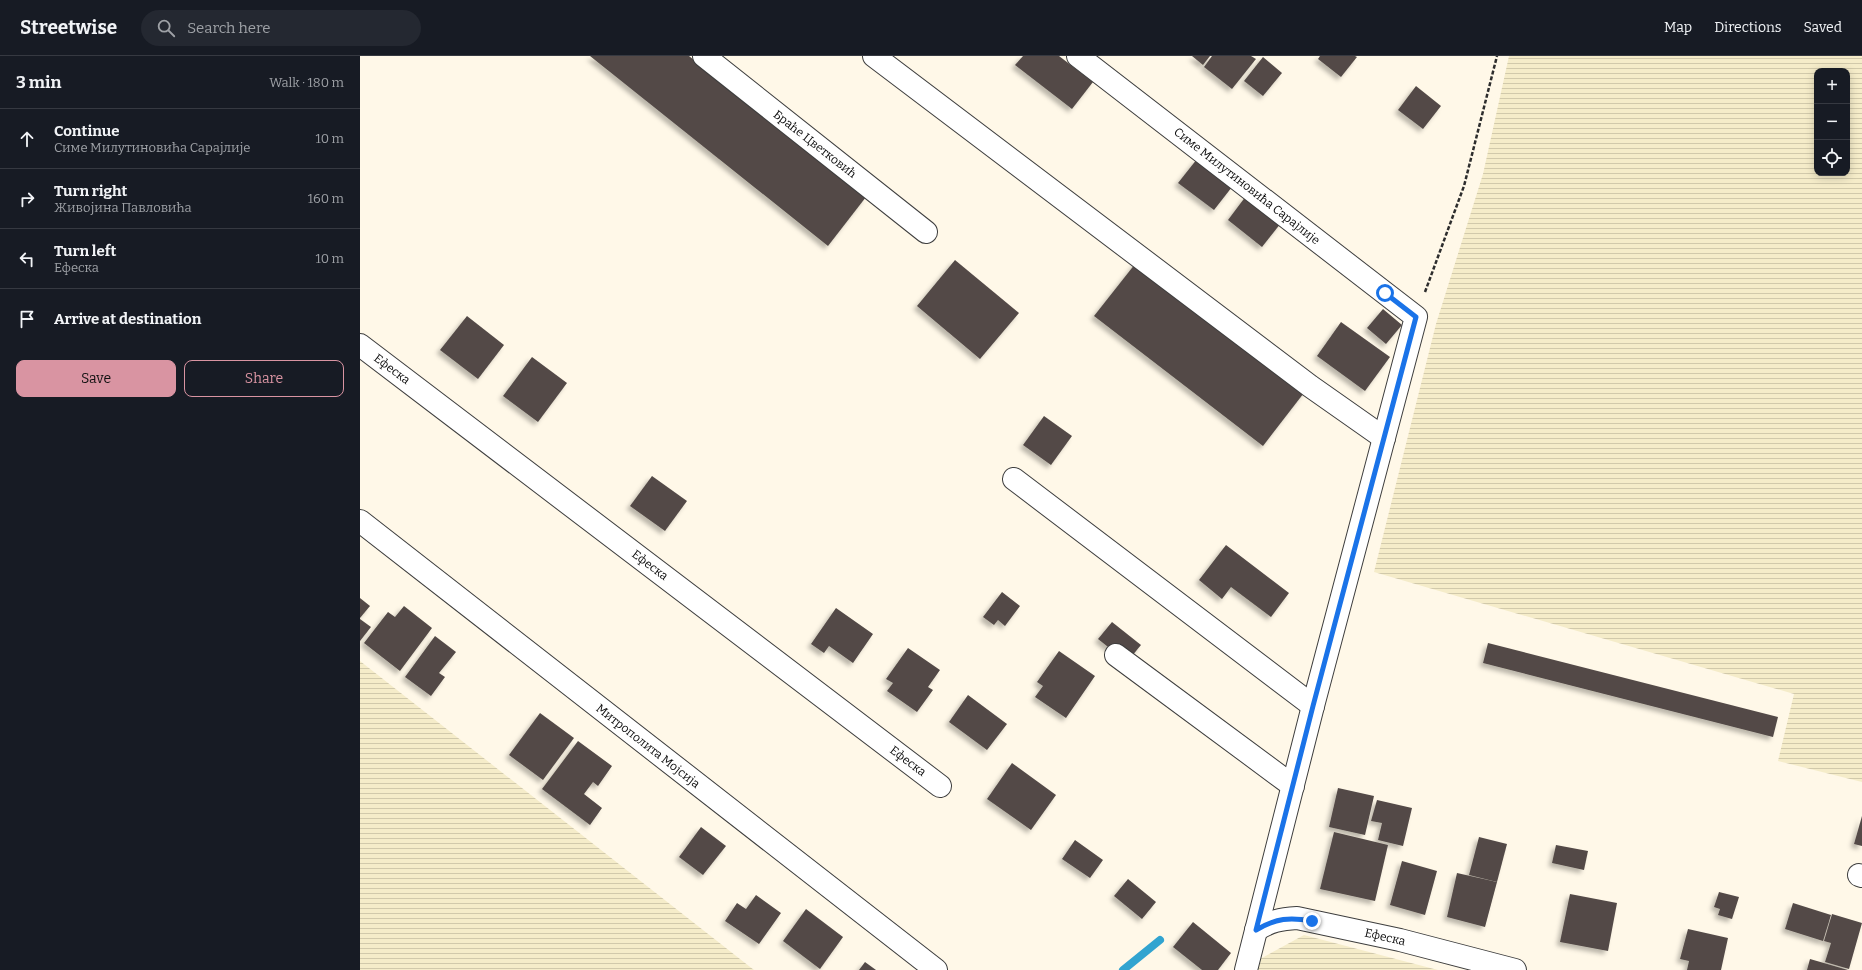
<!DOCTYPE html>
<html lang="en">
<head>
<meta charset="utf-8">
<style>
  body { margin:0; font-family:Bitter,serif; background:#242831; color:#f1f3f6 }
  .controls { position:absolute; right:12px; top:12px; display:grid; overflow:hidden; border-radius:8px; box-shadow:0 2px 10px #0003 }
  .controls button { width:36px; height:36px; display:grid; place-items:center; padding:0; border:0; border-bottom:1px solid #363941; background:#171b24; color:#f1f3f6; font:20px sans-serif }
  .stop { position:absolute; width:12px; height:12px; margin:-9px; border:3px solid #1a73e8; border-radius:50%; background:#fff }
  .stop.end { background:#1a73e8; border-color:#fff; box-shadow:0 1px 4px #0008 }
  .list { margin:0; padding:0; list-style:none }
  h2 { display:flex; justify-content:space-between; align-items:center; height:52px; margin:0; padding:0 16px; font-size:17px }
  h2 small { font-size:13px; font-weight:400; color:#9ea1a6 }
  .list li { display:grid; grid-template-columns:26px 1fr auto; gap:12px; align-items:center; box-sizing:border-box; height:60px; padding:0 16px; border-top:1px solid #363941 }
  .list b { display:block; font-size:15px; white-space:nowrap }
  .list p { margin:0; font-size:13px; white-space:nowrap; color:#9ea1a6 }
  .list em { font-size:13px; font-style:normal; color:#9ea1a6 }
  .actions { display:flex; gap:8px; padding:12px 16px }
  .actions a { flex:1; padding:9px 0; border:1px solid #d994a2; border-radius:8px; text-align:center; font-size:14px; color:#d994a2 }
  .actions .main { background:#d994a2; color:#111 }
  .icon { flex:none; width:22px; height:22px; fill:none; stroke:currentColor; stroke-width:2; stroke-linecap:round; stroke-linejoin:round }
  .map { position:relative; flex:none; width:1502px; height:914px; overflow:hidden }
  header { display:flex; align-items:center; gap:24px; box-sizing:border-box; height:56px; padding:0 20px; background:#171b24; border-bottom:1px solid #363941 }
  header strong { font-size:19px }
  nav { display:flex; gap:22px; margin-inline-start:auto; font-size:14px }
  .search { width:280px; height:36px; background:#242831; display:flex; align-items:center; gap:10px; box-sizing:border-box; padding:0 14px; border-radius:22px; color:#9ea1a6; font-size:15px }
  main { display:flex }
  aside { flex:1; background:#171b24 }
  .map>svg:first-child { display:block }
</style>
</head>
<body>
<header>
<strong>Streetwise</strong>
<div class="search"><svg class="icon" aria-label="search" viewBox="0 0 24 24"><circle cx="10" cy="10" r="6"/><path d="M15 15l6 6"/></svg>Search here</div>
<nav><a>Map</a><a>Directions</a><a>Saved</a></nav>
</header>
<main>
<aside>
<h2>3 min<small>Walk · 180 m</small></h2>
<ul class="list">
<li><svg class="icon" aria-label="ahead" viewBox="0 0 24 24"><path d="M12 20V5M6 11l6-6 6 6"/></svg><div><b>Continue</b><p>Симе Милутиновића Сарајлије</p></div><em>10 m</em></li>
<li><svg class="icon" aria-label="right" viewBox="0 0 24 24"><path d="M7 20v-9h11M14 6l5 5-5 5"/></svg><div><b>Turn right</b><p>Живојина Павловића</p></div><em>160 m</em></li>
<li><svg class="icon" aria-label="left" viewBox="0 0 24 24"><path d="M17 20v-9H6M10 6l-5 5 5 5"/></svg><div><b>Turn left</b><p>Ефеска</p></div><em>10 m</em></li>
<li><svg class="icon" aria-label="arrive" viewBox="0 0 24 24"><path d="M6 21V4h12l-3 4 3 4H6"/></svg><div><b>Arrive at destination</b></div></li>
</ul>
<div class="actions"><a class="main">Save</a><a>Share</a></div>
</aside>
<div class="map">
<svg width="1502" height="914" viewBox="0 0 1502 914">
  <defs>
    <pattern id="farmland-rules" width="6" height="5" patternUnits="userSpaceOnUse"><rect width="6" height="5" fill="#f5ecc9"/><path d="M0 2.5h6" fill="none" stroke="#d1c9ab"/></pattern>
    <filter id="shadow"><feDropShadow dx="-3.5" dy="3.5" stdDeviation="2" flood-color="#0004"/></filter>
  </defs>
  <rect width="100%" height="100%" fill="#fff8e8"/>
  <g fill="url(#farmland-rules)" fill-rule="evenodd">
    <path d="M1149,0H1502V726L1418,705L1434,638L1014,516L1076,268L1123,118ZM1457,15H1487V117H1457Z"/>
    <polygon points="0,605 394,914 0,914"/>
    <polygon points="944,879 1078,914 897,914 900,903"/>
  </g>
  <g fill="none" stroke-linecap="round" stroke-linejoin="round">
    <polyline stroke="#32a4d0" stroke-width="8" points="763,914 800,884"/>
  </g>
  <g fill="#534a47" filter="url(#shadow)">
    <polygon points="230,0 329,0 506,141 468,190"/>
    <polygon points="663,0 699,0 733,26 712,53 655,9"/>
    <polygon points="832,0 850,0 843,9"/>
    <polygon points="852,0 891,0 896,3 872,33 844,11"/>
    <polygon points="960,0 995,0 997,1 981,21 958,3"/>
    <polygon points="903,1 922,17 903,40 884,25"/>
    <polygon points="1056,30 1081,50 1063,73 1038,54"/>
    <polygon points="837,103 872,131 854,154 818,127"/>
    <polygon points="886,140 921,167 902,191 868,164"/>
    <polygon points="779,203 947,333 903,390 734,260"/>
    <polygon points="595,204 659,257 620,303 557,250"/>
    <polygon points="1023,253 1042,269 1026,288 1007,272"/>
    <polygon points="107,260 144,289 118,323 80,294"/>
    <polygon points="981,266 1030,301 1005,335 957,300"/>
    <polygon points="172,301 207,327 178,366 143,340"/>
    <polygon points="684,360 712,380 691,409 663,389"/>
    <polygon points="292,420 327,445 305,475 270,450"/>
    <polygon points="866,489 929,537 911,561 871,531 862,543 839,524"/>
    <polygon points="642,536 660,550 645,570 638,564 634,569 623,561"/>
    <polygon points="0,542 10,550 0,562"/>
    <polygon points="44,550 72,572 40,615 4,587 28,556 35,561"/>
    <polygon points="476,552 513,578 493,607 469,590 464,597 451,588"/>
    <polygon points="0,563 11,571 0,585"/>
    <polygon points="752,566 781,589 767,606 738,583"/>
    <polygon points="75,580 96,596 79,617 85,621 71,640 45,621"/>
    <polygon points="1128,587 1418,661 1413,681 1123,607"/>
    <polygon points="548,592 580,614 568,631 573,634 557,656 527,635 533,627 526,623"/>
    <polygon points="699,595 735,620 706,662 675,641 683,630 677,626"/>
    <polygon points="608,639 647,668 627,694 589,666"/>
    <polygon points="180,657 214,682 183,724 149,699"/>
    <polygon points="218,685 252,710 238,730 233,726 224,738 242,752 230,769 182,733"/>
    <polygon points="652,707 696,739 671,774 627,743"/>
    <polygon points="978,732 1014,740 1005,779 969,771"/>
    <polygon points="1017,744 1052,752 1043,790 1018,784 1022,767 1011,765"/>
    <polygon points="1502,760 1502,790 1494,788"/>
    <polygon points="341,771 366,790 343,819 319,801"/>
    <polygon points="974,776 1028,789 1015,845 960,833"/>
    <polygon points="1119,781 1147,788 1137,826 1109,819"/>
    <polygon points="715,784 743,804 730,822 702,803"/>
    <polygon points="1196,789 1228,795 1224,814 1192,807"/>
    <polygon points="1042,805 1077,815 1065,859 1030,849"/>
    <polygon points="1097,817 1137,826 1125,871 1087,861"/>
    <polygon points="768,823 796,846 782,863 754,840"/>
    <polygon points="1359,836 1379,841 1372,863 1358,859 1360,853 1354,851"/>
    <polygon points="1210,838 1257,847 1248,895 1200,886"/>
    <polygon points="396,839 421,857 399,888 365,865 377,847 386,853"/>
    <polygon points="1433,847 1471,859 1463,885 1425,873"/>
    <polygon points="446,853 483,881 460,913 423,885"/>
    <polygon points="1472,858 1502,867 1489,913 1465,906 1471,887 1464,885"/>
    <polygon points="833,866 871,897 858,914 842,914 813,891"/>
    <polygon points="1328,873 1368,882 1361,914 1327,914 1329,905 1320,903"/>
    <polygon points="1450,903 1488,914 1447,914"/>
    <polygon points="505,906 516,914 499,914"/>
  </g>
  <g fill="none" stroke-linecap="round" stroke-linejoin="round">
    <defs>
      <g id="minor">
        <polyline points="344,0 566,176"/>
        <polyline points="514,0 950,330 1024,382"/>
        <polyline points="718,0 1056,261 953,650 886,914"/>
        <polyline points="0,289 580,730"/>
        <polyline points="654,423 953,650"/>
        <polyline points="0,465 576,914"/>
        <polyline points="756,599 933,730"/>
        <polyline points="1499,819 1502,820"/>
        <path d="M896,874C910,865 921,863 937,862L1040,884L1155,914"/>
      </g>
    </defs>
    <use href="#minor" stroke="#3e3e3e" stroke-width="24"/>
    <polyline stroke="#2d2d2d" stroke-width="2.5" stroke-dasharray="4 2" stroke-linecap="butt" points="1065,236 1104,130 1137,0"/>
    <use href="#minor" stroke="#fff" stroke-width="22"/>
  </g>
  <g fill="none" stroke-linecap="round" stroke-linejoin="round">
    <path stroke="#1a73e8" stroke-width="5" d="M952,865C930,861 916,862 896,874L953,650L1056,261L1025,237"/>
  </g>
  <g text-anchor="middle" stroke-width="4" stroke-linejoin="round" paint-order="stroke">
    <g font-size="12" fill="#0b0b0b" stroke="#fff">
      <text transform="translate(455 88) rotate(38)" y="4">Браће Цветковић</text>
      <text transform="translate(887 130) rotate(38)" y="4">Симе Милутиновића Сарајлије</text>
      <text transform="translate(32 313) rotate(37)" y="4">Ефеска</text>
      <text transform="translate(290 509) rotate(37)" y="4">Ефеска</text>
      <text transform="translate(288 690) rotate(38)" y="4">Митрополита Мојсија</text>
      <text transform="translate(548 705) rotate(37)" y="4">Ефеска</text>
      <text transform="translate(1025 881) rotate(13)" y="4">Ефеска</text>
    </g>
  </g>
</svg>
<div class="controls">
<button>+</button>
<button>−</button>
<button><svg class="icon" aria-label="locate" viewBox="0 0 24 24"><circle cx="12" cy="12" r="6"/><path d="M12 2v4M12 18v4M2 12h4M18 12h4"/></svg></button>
</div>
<div class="stop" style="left:1025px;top:237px"></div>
<div class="stop end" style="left:952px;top:865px"></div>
</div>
</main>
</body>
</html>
